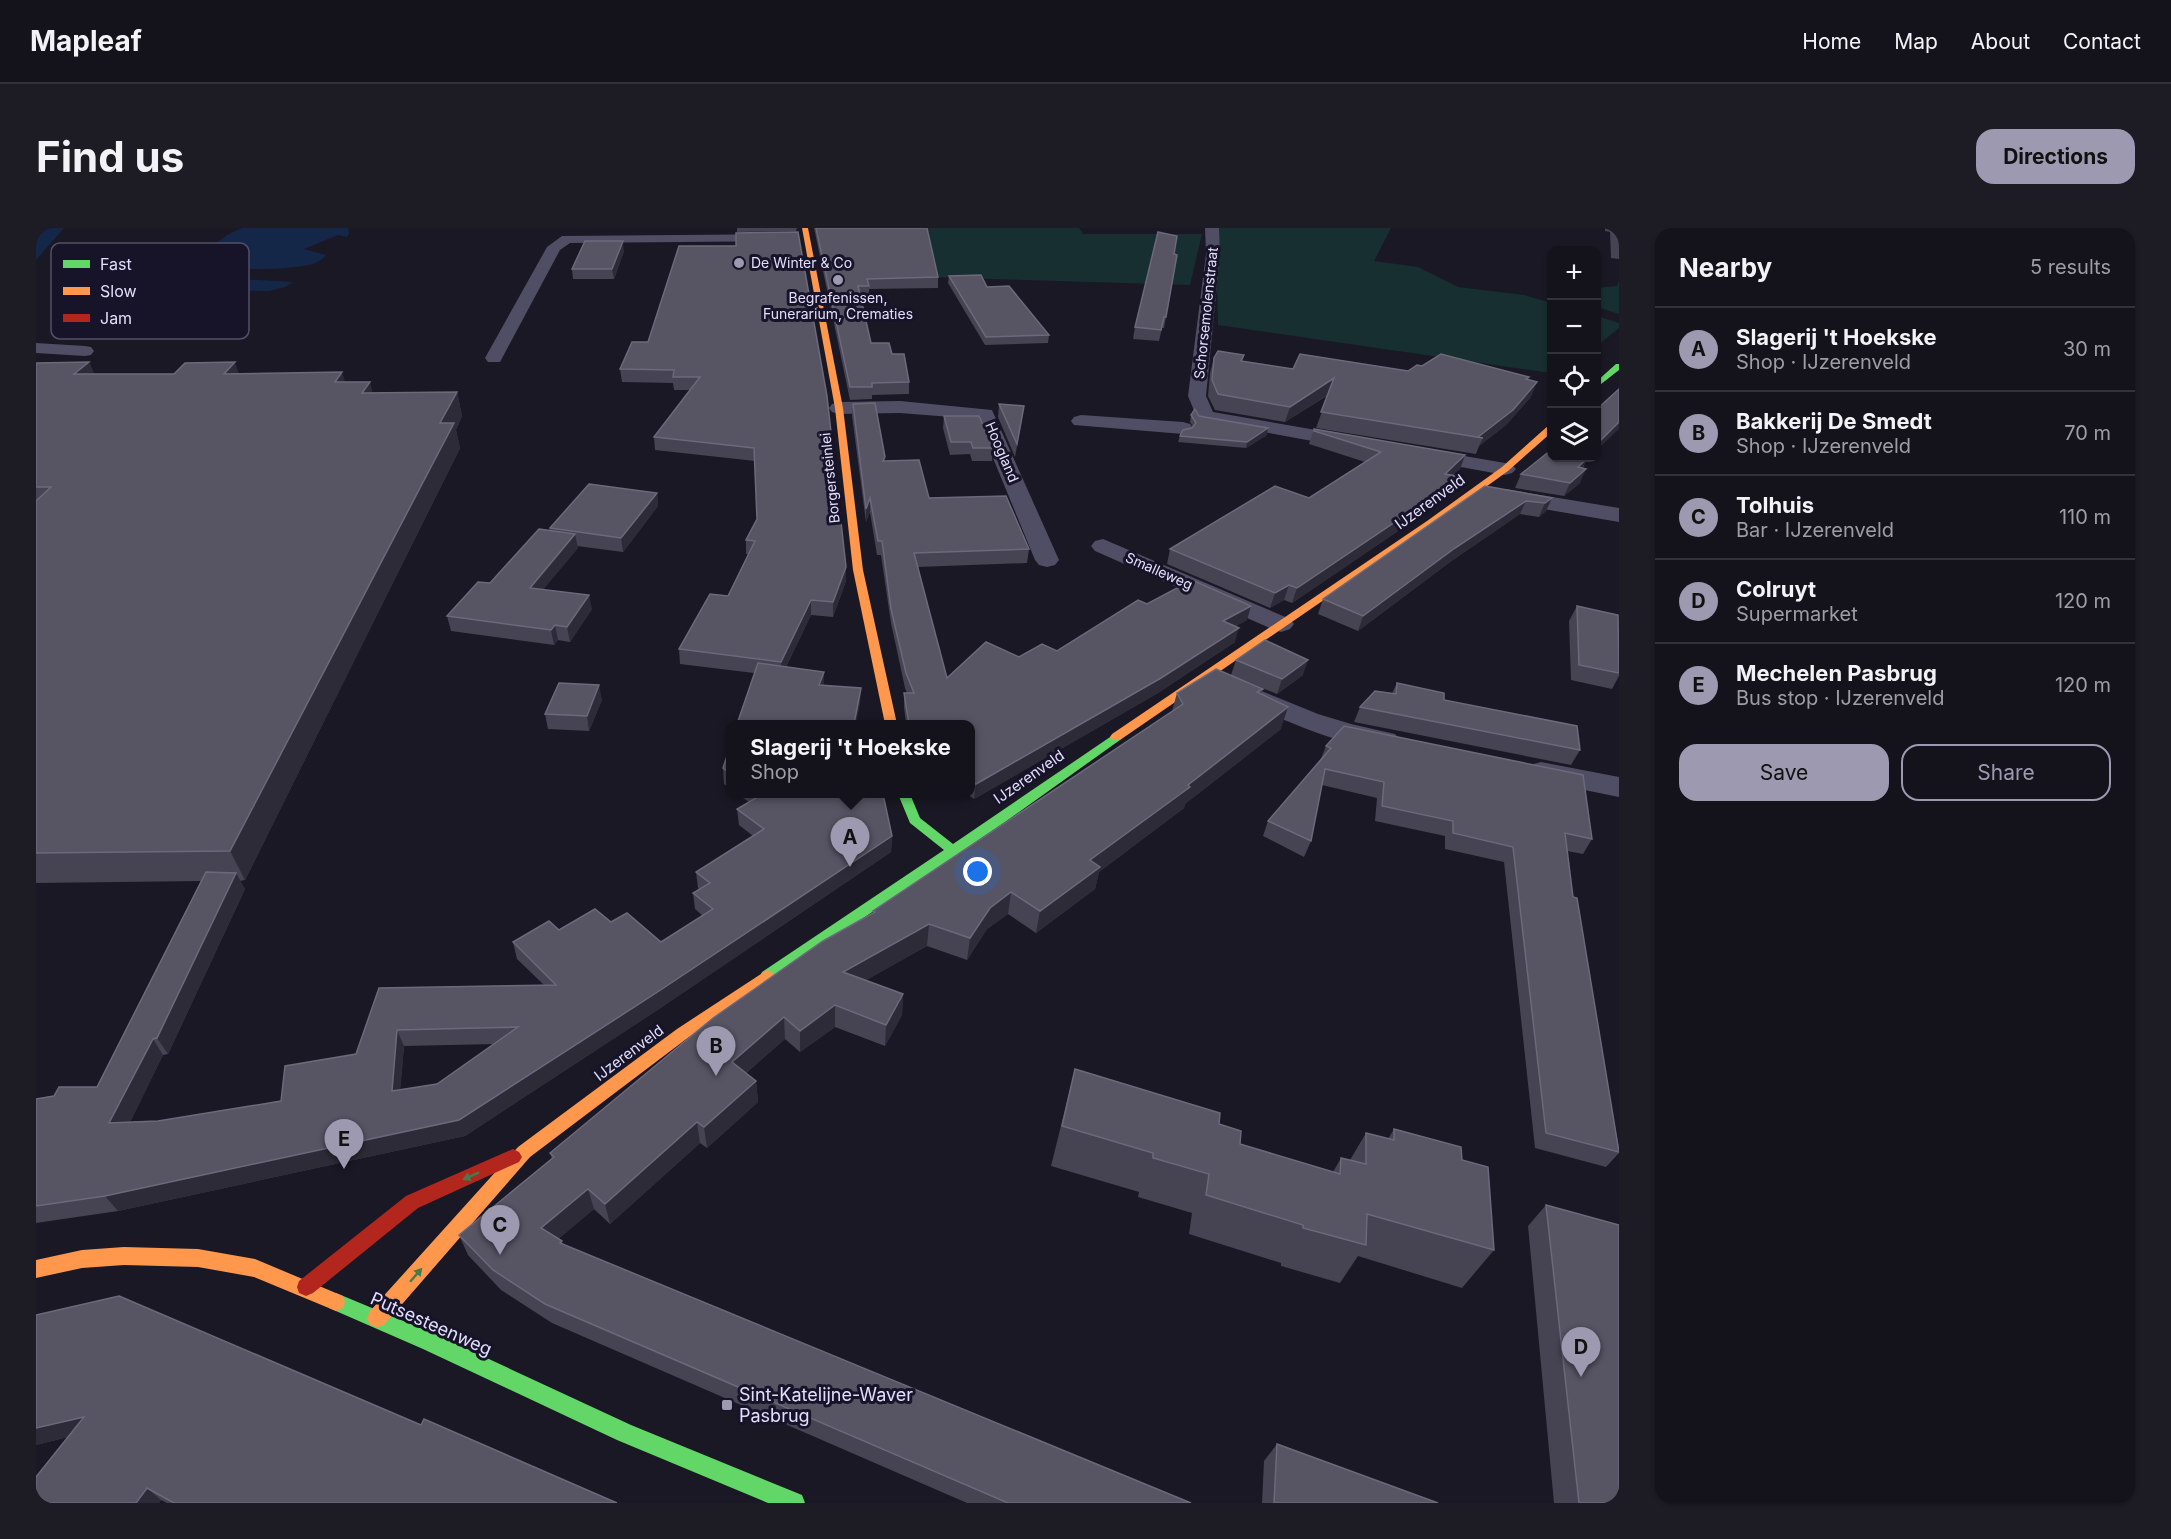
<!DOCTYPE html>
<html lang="en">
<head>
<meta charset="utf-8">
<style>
  body { margin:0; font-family:Inter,sans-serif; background:#1d1b24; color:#f1f3f6 }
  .controls { position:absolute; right:18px; top:18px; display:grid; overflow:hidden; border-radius:12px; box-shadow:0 2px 4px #0004 }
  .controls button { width:54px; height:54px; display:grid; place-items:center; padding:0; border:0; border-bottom:2px solid #33323a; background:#14121b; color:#f1f3f6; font:30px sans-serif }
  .you { position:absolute; left:942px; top:644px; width:21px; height:21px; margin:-15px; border:4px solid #fff; border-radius:50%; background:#1a73e8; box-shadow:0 0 0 9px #1a73e833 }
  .badge { display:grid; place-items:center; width:39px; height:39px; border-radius:50%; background:#9c99b0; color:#111; font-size:20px; font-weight:700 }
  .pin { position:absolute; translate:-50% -50px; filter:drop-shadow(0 2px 3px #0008) }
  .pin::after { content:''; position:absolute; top:32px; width:21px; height:18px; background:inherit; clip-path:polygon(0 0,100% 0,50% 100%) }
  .popup { position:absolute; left:690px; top:492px; width:249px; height:78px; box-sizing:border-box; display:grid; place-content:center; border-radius:12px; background:#14121b; filter:drop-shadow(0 2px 4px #0005); font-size:20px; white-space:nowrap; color:#9d9ea3 }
  .popup b { font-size:22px; color:#f1f3f6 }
  .popup::after { content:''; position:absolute; left:50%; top:100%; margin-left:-12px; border:12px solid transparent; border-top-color:#14121b }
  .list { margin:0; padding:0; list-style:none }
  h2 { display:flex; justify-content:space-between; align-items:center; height:78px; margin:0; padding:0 24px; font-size:26px }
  h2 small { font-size:20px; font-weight:400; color:#9d9ea3 }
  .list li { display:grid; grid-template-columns:39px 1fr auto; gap:18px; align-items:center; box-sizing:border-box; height:84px; padding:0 24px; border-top:2px solid #33323a }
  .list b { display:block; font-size:22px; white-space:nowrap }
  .list p { margin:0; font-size:20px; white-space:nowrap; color:#9d9ea3 }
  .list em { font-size:20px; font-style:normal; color:#9d9ea3 }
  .actions { display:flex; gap:12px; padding:18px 24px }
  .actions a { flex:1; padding:14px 0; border:2px solid #9c99b0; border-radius:18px; text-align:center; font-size:21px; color:#9c99b0 }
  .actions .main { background:#9c99b0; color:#111 }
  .icon { flex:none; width:33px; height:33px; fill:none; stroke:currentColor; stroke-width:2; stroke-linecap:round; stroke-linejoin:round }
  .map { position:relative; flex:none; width:1583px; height:1275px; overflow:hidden; border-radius:18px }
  header { display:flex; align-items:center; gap:36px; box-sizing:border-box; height:84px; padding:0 30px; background:#14121b; border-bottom:2px solid #33323a }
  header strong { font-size:28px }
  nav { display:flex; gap:33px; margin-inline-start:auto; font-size:21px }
  .intro { display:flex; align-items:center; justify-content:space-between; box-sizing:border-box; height:144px; padding:0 36px }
  h1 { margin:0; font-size:42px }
  .button { padding:15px 27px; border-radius:18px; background:#9c99b0; color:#111; font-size:21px; font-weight:700 }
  main { display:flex; gap:36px; padding:0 36px }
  aside { flex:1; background:#14121b; border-radius:18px; box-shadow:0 2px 4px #0004 }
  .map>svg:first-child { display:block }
</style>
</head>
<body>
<header>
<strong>Mapleaf</strong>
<nav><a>Home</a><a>Map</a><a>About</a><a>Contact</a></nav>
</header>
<div class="intro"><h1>Find us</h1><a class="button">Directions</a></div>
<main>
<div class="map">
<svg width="1583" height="1275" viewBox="0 0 1583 1275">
  <rect width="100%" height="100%" fill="#1a1824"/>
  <g fill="#172f30">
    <polygon points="891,0 1043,0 1047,6 1166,6 1154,57 829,47 828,6 894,6"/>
    <polygon points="1182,0 1355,0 1338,33 1382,39 1422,59 1488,67 1515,75 1515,145 1182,97 1181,51 1184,26"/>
    <polygon points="1583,52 1583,86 1561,79 1561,60 1581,58"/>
    <polygon points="1561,88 1583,95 1583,100 1561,118"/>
  </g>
  <g fill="#152748">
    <polygon points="11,0 28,0 0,32 0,11"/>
    <path d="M206,0H312L313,6L311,9L302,7L268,21L290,27C287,30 283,34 279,35C262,43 171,43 154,36L191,7Z"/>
    <polygon points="135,51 204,51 257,54 249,59 233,63 125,61 123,59 124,55"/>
  </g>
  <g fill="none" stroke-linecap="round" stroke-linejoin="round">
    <g fill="#504e64" fill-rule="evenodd">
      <polygon points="1169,0 1183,0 1184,26 1170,168 1177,184 1320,209 1327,211 1330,215 1327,219 1320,221 1162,192 1152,168 1170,26"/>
      <polygon points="745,6 750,7 752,10 750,13 534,15 524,22 464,134 452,134 449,130 511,19 526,8"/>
      <polygon points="0,115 49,118 55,119 58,123 55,127 49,128 0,125"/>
      <polygon points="864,173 956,182 1023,332 1019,337 1011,339 1003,337 999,332 941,191 864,185 803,186 796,184 793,180 796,176 803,174"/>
      <polygon points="1045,187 1147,194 1154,196 1157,200 1154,204 1147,206 1038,197 1035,193 1038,189"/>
      <polygon points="1382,220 1469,235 1476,237 1480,241 1476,245 1469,247 1375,230 1372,226 1375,222"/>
      <polygon points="1469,261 1583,280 1583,294 1461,273 1458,268 1461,263"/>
      <polygon points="1067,311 1254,391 1258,396 1254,401 1245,404 1236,401 1059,323 1055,318 1059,313"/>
      <path d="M1211,457L1282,486L1315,496L1359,506L1364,512L1359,518C1322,528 1237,487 1201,471L1197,465L1201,459Z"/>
      <polygon points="1505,534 1583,549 1583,569 1494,551 1490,544 1494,537"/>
    </g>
    <g fill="#63d668" fill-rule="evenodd">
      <polygon points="1580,136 1583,136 1583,142 1560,160 1560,154"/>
      <polygon points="1080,505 1086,509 1084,512 969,594 736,752 726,752 724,748 726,744 908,622 874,595 862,566 874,566 884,590 917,616"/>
      <polygon points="300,1065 401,1107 595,1197 766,1267 769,1275 732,1275 581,1212 387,1121 293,1080 291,1074 293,1068"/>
    </g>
    <g fill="#ff974d" fill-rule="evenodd">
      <polygon points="766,0 772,0 807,180 827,342 861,496 849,496 817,342 799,180"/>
      <polygon points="1513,197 1516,197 1516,204 1472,243 1397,297 1084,512 1076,512 1074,509 1076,506 1391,293 1466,239"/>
      <polygon points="731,742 736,744 738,748 736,752 653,809 494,929 348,1097 341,1099 334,1097 331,1090 334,1083 482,919 641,801"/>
      <polygon points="88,1019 162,1021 219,1031 307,1068 309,1074 307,1080 300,1083 218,1049 162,1039 88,1037 46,1040 0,1050 0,1032 46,1022"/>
    </g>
    <polygon fill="#b3261e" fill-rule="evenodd" points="477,921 483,924 486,929 483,934 382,980 277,1065 270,1068 263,1065 261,1059 263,1053 370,968"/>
  </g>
  <g fill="#464352" fill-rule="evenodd">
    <polygon points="701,0 761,0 760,3 701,4"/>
    <polygon points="778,0 891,0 902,49 902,60 833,61 833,69 825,69 835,115 856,126 873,154 873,166 836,167 836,171 814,172"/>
    <polygon points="1569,0 1583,0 1583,31 1575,30 1574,4 1569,3"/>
    <polygon points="643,18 810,339 810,353 797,389 775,387 750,439 788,444 788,458 824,476 718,445 644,436 643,421 692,368 712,326 710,326 710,312 721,291 719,233 619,222 618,209 654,162 638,162 637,155 586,154 584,141 612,114"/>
    <polygon points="588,23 578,51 537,51 536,41"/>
    <polygon points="1138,26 1141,27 1128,100 1126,100 1123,113 1097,111 1099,99"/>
    <polygon points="913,48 951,59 1013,107 1012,115 949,117 912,55"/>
    <polygon points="1208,127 1206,133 1257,141 1372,143 1386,138 1493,149 1492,151 1495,169 1470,197 1443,218 1440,226 1280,200 1292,167 1249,194 1179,182 1172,168 1174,145 1178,130"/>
    <path d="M53,134L58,146H203L309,154L337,165L421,164L426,188L420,202L424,220L209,652L204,653L209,661L132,826L127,827L94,894L122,893L245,873L320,826L343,760L508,757L481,731L477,714L523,702L575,694L625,714L667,688L659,681L657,665L663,661L662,660L660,644L717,608L703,597L701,581L713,574L701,566H847L856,608L855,624L623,781L429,908L82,983L0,995V871L61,859L165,653L0,655V135ZM459,816L401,856L364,862L368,818Z"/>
    <polygon points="817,176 848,233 893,270 993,321 991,335 881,339 911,450 983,429 1021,423 1111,376 1211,392 1200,398 1199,414 1122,465 938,571 931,566 934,566 934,496 870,496 868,479 868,465 871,465 869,460 855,395 845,327 841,327 834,284 830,294 816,188"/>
    <polygon points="963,176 986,191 979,229 962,189"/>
    <polygon points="1155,187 1163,188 1231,207 1210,220 1142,214 1144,208 1157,199 1154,194"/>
    <polygon points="908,188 957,220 956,233 936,233 934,226 914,227 907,200"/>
    <polygon points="1278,201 1429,227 1424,241 1417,247 1421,263 1256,375 1248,372 1234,380 1131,336 1134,321 1273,270 1329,234 1273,216"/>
    <polygon points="1515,230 1554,230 1549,235 1547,240 1544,255 1528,268 1479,260 1485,246"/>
    <polygon points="1449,258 1516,270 1510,283 1503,289 1484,286 1414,334 1322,403 1282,386 1287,371"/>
    <polygon points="621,265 622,278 587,324 541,318 542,320 507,361 556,381 534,414 522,412 518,417 415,403 411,388 454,355 514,303 514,300"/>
    <polygon points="1541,378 1583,404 1583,448 1576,461 1535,452 1533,393"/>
    <polygon points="1200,432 1267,447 1241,466 1200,449 1227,461 1225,466 1245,501 1149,576 1148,580 1063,644 1059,661 1000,705 972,686 951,701 931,732 891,718 830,752 867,766 866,787 849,818 799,799 764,824 749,811 710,845 720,853 722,874 671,920 664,915 574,996 558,981 523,1010 528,1017 1155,1275 931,1275 516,1095 465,1062 432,1027 423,1007 516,931 514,925 837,685 837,683 1136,483 1141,465 1195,447"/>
    <polygon points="1361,455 1408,472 1544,522 1535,537 1318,494 1324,479 1356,465"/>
    <polygon points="566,472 553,503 512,501 509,486"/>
    <polygon points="1290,518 1556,611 1547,626 1531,623 1537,669 1583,920 1583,925 1570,939 1499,920 1468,634 1409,621 1409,608 1339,593 1341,570 1286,557 1275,613 1268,629 1227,608 1232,593 1284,533"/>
    <polygon points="694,519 694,560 688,556 687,540"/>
    <polygon points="1039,841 1183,896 1204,916 1297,944 1305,930 1314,932 1330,905 1352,911 1358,901 1426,932 1458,1022 1426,1060 1322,1028 1304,1055 1245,1038 1245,1035 1153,1006 1156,985 1102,969 1103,964 1015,938"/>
    <polygon points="1510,977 1583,1275 1518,1275 1492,998"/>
    <polygon points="0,1087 385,1197 581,1275 131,1275 125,1272 123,1275 0,1275 32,1209 0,1217"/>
    <polygon points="1241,1216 1402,1275 1226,1275 1228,1233"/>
  </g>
  <g fill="#2d2b38">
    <polygon points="587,13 588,23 578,51 576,41"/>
    <polygon points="53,134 63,157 38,146"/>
    <polygon points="199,134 207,158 188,146"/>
    <polygon points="306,144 313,167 299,154"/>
    <polygon points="1298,150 1294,165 1249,194 1254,179"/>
    <polygon points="334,154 340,178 326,165"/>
    <polygon points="1501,154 1495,169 1470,197 1443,218 1447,210 1441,209"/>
    <polygon points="421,164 426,188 420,202 424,220 209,652 194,623 404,195"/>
    <polygon points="988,178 986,191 979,229 981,216"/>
    <polygon points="1583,194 1583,201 1560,223 1560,217"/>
    <polygon points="1232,200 1231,207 1210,220 1211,214"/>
    <polygon points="1429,227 1424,241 1403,260 1409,246"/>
    <polygon points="1547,230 1554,230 1549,235 1544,245 1536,252"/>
    <polygon points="1550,241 1544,255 1528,268 1534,255"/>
    <polygon points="1426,249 1421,263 1256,375 1261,360"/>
    <polygon points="621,265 622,278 587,324 585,310"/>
    <polygon points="834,270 834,284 830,294 830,281"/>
    <polygon points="1516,270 1510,283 1503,289 1509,275"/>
    <polygon points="1490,273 1484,286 1414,334 1322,403 1327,388 1419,320"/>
    <polygon points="539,306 542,320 497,374 494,360"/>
    <polygon points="810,339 810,353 797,389 797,374"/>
    <polygon points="1253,357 1248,372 1234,380 1239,365"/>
    <polygon points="553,367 556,381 534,414 531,399"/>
    <polygon points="775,372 775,387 745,449 745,434"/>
    <polygon points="1215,378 1211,392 1183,407 1187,393"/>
    <polygon points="519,397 522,412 518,417 515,402"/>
    <polygon points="1203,400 1199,414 1122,465 938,571 940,556"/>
    <polygon points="1272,432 1267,447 1241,466 1246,451"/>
    <polygon points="788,444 788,459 783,457"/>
    <polygon points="563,457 566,472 553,503 551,488"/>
    <polygon points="825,460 824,476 820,496 818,496"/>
    <polygon points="1252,479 1245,501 1149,576 1148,580 1063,644 1059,661 1000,705 1004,683 1054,632"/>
    <polygon points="856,608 855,624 623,781 429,908 82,983 69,968 423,892"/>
    <polygon points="200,645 209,661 132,826 121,810"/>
    <polygon points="975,664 972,686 951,701 931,732 934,710 954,680"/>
    <polygon points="893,696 891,718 806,766 807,744"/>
    <polygon points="867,766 866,787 849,818 850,797"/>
    <polygon points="799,777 799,799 764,824 764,803"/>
    <polygon points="748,789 749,811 698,855 696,834"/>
    <polygon points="361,802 368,818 363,879 356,863"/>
    <polygon points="117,811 127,827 86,911 73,895"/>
    <polygon points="720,853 722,874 671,920 668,899"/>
    <polygon points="661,894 664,915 574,996 569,976"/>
    <polygon points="552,961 558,981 512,1020 505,1000"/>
    <polygon points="48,1189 63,1201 0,1217 0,1200"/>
    <polygon points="111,1260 125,1272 123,1275 100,1275"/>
  </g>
  <g fill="#575464" stroke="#6c697c" stroke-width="1.5" fill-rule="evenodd">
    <polygon points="780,0 891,0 902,49 831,51 833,58 822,58 835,115 853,115 856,126 868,126 873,154 836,155 836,159 814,159"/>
    <polygon points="762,4 791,168 810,339 797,374 775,372 745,434 643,421 674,366 692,368 719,313 710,312 721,291 718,220 618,209 664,149 637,149 638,142 584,141 596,114 612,114 643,18 700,18 700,5"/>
    <polygon points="1122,4 1141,8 1138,26 1141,27 1130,89 1128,89 1125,102 1099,99"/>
    <polygon points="549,13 587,13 576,41 536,41"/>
    <polygon points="945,47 951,59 973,58 1013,107 950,109 913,48"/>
    <polygon points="1182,123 1208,127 1205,133 1257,141 1264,126 1372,143 1381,137 1386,138 1405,126 1493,149 1490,151 1501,154 1477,182 1442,209 1447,210 1285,184 1298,150 1254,179 1182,166 1176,152 1178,130"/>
    <polygon points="53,134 38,146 138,146 149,135 199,134 188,146 306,144 299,154 334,154 326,165 421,164 404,195 418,195 194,623 0,625 0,273 15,259 0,259 0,135"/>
    <polygon points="1583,161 1583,194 1560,217 1560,182"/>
    <polygon points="839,175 849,229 847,233 883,232 893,270 970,268 993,321 878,325 911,450 950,414 983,429 1006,416 1021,423 1102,372 1111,376 1156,352 1215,378 1187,393 1203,400 1125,450 940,556 934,552 934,496 873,496 868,465 878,465 870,445 855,381 846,313 842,313 834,270 830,281 817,176"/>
    <polygon points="963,176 988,178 981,216"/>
    <polygon points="1159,181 1163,188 1232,200 1211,214 1144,208 1147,202 1156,200 1160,195 1155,187"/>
    <polygon points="908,188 943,188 957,220 937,220 935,214 915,214"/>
    <polygon points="1278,201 1429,227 1409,246 1426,249 1261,360 1253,357 1239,365 1134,321 1239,258 1273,270 1345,224 1278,203"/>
    <polygon points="1515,222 1515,230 1547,230 1551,231 1542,239 1550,241 1534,255 1485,246"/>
    <polygon points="553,256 621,265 585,310 514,300"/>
    <polygon points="1449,258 1516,270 1509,275 1490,273 1419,320 1327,388 1287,371"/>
    <polygon points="503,301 539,306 494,360 553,367 531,399 519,397 515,402 411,388 442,354 454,355"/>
    <polygon points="1541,378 1582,387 1583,445 1543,437"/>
    <polygon points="1229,412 1272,432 1246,451 1200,432"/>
    <polygon points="722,435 788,444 783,457 825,460 818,496 701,496"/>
    <polygon points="1180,441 1227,461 1221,464 1252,479 1152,557 1154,559 1054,632 1064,639 1004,683 975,664 954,680 934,710 893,696 807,744 867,766 850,797 799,777 764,803 748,789 696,834 720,853 668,899 661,894 569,976 552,961 505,1000 526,1013 524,1015 1155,1275 972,1275 509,1076 457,1042 423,1007 518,929 514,925 677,790 787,713 839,684 837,683 1147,476 1141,465"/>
    <polygon points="523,455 563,457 551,488 509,486"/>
    <polygon points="1361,455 1408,465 1408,472 1541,498 1544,522 1324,479 1339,463 1360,466"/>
    <polygon points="1308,498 1547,547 1556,611 1529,605 1537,669 1541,670 1583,924 1510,905 1477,619 1417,605 1417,593 1346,578 1348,554 1289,541 1275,613 1232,593 1295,520 1290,518"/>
    <polygon points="694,519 694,545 687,540"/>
    <path d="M724,566H847L856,608L620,765L423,892L69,968L0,978V871L18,868L23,859H61L170,644L200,645L121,810L117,811L73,895L122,893L245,873L249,838L320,826L343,760L520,757L477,714L513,693L523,702L559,681L575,694L591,685L625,714L677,681L657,665L674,655L660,644L728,601L701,581L725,567ZM482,799L401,856L356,863L361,802Z"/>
    <polygon points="1039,841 1184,885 1183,896 1205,903 1204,916 1304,946 1305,930 1330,936 1330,905 1358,912 1358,901 1425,919 1426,932 1452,939 1458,1022 1331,986 1330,1017 1267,1000 1267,997 1170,967 1173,946 1117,930 1117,925 1026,898"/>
    <polygon points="1510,977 1583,997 1583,1275 1543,1275"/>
    <polygon points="83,1068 385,1197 388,1191 581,1275 138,1275 111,1260 100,1275 0,1275 0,1249 48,1189 0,1200 0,1087"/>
    <polygon points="1241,1216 1402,1275 1238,1275"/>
  </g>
  <defs><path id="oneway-solid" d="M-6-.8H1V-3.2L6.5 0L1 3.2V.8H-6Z" transform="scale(1.5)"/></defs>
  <g fill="#417e4c">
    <use href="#oneway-solid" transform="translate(435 948) rotate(156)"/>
    <use href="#oneway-solid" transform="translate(380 1047) rotate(-49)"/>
  </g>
  <g fill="#9c99b0" stroke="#171329" stroke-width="2">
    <circle cx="703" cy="35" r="6"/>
    <circle cx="802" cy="52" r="6"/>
    <rect x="685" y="1171" width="12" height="12" rx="3"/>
  </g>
  <g text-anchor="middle" stroke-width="6" stroke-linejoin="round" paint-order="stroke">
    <g font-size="14" fill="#e2dffc" stroke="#171329" text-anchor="start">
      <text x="715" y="40">De Winter &amp; Co</text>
      <text x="802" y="75" text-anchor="middle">Begrafenissen,<tspan x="802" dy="16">Funerarium, Crematies</tspan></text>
    </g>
    <g font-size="14" fill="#e2dffc" stroke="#171329">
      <text transform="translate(1170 85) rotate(-84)" y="5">Schorsemolenstraat</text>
      <text transform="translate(966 224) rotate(67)" y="5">Hoogland</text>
      <text transform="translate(794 250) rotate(-96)" y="5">Borgersteinlei</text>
      <text transform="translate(1123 343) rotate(24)" y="5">Smalleweg</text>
    </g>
    <g font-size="15" fill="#e2dffc" stroke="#171329">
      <text transform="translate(1394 274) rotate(-36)" y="5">IJzerenveld</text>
      <text transform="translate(993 549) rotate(-35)" y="5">IJzerenveld</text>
      <text transform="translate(593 825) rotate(-37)" y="5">IJzerenveld</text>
    </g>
    <g font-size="18" fill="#e2dffc" stroke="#171329">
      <text transform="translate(395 1096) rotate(24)" y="6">Putsesteenweg</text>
    </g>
    <g font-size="18" fill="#e2dffc" stroke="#171329" text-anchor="start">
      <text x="703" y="1173">Sint-Katelijne-Waver<tspan x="703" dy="21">Pasbrug</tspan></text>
    </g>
  </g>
  <rect x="15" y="15" width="198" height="96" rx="9" fill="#171329" stroke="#545068" stroke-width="1.5"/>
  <rect x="27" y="32" width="27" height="8" fill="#63d668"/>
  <rect x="27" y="59" width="27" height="8" fill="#ff974d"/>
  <rect x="27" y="86" width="27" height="8" fill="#b3261e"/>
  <g font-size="16" fill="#e2dffc">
    <text x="64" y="42">Fast</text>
    <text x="64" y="69">Slow</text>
    <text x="64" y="96">Jam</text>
  </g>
</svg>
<div class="controls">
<button>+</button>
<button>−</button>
<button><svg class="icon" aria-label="locate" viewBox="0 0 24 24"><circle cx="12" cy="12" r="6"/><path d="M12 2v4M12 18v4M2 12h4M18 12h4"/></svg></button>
<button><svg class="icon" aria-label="layers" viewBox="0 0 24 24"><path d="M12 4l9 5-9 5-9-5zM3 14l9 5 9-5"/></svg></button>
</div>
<div class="you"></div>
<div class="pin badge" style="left:814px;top:639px">A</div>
<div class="popup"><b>Slagerij 't Hoekske</b>Shop</div>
<div class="pin badge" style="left:680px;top:848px">B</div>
<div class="pin badge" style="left:464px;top:1027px">C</div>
<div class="pin badge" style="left:1545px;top:1149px">D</div>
<div class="pin badge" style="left:308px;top:941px">E</div>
</div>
<aside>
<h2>Nearby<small>5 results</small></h2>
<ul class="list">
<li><span class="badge">A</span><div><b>Slagerij 't Hoekske</b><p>Shop · IJzerenveld</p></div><em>30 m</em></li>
<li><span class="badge">B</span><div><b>Bakkerij De Smedt</b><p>Shop · IJzerenveld</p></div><em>70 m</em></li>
<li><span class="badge">C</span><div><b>Tolhuis</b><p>Bar · IJzerenveld</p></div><em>110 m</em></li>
<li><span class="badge">D</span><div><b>Colruyt</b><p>Supermarket</p></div><em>120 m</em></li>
<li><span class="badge">E</span><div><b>Mechelen Pasbrug</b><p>Bus stop · IJzerenveld</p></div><em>120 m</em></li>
</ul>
<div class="actions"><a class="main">Save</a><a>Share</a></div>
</aside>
</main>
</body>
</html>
